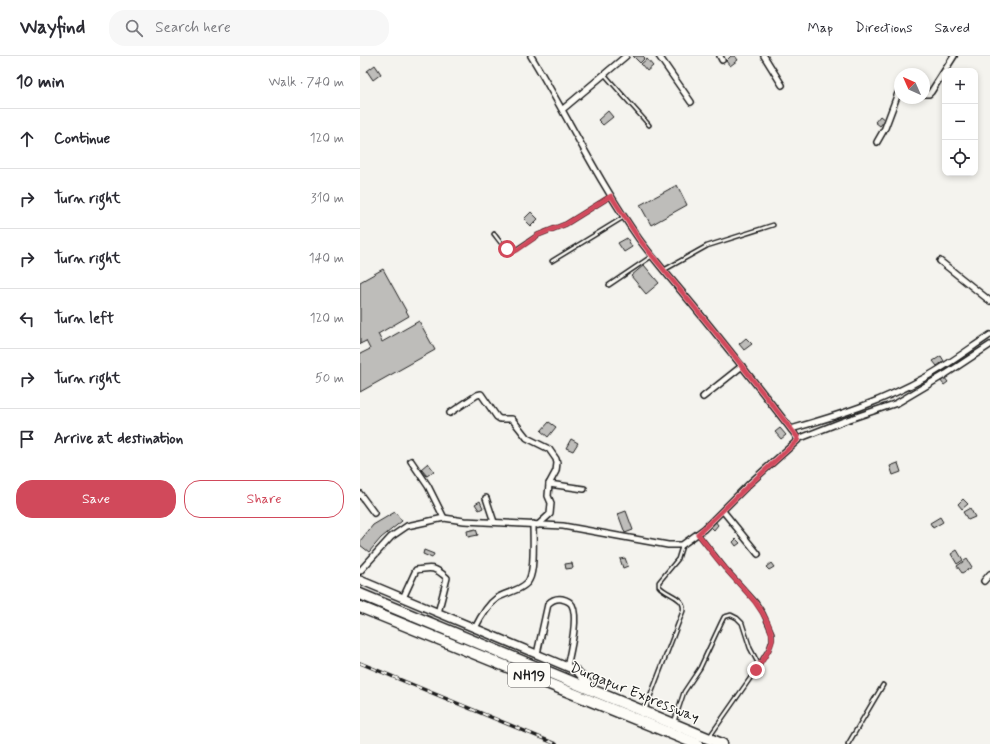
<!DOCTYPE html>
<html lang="en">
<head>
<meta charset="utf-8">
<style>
  body { margin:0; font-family:Mynerve,sans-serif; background:#f7f7f7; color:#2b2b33 }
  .controls { position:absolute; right:12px; top:12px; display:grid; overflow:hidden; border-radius:8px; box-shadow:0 2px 6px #0003 }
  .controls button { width:36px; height:36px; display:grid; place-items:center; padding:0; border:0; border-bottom:1px solid #e1e1e2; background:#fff; color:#2b2b33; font:20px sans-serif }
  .compass { position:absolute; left:534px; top:12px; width:36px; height:36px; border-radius:50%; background:#fff; box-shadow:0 2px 6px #0003; rotate:315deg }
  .stop { position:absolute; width:12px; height:12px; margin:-9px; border:3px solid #d1495b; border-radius:50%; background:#fff }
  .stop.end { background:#d1495b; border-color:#fff; box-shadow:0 1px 4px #0008 }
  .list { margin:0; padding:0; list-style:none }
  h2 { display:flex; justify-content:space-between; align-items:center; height:52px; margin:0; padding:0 16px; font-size:17px }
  h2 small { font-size:13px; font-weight:400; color:#7c7c81 }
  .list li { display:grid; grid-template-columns:26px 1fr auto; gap:12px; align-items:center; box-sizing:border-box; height:60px; padding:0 16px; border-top:1px solid #e1e1e2 }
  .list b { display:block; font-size:15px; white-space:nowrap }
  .list em { font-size:13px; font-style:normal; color:#7c7c81 }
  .actions { display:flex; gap:8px; padding:12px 16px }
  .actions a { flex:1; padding:9px 0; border:1px solid #d1495b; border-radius:16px; text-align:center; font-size:14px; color:#d1495b }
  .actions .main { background:#d1495b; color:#fff }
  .icon { flex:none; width:22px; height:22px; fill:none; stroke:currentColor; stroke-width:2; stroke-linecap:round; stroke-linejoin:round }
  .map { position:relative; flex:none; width:630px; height:688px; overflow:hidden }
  header { display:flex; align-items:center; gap:24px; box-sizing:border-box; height:56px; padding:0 20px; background:#fff; border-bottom:1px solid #e1e1e2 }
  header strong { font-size:19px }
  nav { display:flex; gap:22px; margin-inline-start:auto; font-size:14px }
  .search { width:280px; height:36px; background:#f7f7f7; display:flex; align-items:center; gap:10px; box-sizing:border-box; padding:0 14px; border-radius:16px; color:#7c7c81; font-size:15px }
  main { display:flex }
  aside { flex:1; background:#fff }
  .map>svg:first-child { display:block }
</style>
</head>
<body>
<header>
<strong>Wayfind</strong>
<div class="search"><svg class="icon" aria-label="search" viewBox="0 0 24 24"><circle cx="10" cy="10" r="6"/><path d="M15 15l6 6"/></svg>Search here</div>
<nav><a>Map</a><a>Directions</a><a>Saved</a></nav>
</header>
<main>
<aside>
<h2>10 min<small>Walk · 740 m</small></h2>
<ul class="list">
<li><svg class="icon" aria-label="ahead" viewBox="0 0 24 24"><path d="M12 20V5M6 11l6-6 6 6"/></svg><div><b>Continue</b></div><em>120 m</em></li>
<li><svg class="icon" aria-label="right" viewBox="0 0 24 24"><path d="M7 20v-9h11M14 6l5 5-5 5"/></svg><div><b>Turn right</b></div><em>310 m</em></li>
<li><svg class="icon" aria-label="right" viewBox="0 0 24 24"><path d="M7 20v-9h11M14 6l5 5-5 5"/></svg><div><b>Turn right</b></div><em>140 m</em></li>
<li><svg class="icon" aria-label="left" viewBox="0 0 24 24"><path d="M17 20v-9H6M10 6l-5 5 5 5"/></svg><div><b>Turn left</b></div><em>120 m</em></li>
<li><svg class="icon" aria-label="right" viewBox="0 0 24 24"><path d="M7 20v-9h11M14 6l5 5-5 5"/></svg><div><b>Turn right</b></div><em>50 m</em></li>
<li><svg class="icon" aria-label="arrive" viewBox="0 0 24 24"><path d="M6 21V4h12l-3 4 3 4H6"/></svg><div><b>Arrive at destination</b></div></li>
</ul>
<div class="actions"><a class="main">Save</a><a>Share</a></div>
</aside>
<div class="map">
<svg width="630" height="688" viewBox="0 0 630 688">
  <rect width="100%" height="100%" fill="#f4f3ee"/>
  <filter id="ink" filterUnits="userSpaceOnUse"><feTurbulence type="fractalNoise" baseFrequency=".025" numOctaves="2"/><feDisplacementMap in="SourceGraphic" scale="8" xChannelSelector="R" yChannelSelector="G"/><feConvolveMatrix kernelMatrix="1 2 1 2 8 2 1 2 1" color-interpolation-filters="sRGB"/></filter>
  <g filter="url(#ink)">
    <g fill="#bebdba" stroke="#1c1c1c">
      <polygon points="273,0 283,0 285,2 280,7"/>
      <polygon points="371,0 375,0 378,4 370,10 366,5"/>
      <polygon points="287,3 293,10 287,15 281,8"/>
      <polygon points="15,9 21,18 13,24 7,15"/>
      <polygon points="248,55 253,61 243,69 238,64"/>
      <polygon points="520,60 525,64 520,70 515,66"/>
      <polygon points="317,129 327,149 291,169 280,149"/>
      <polygon points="171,156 178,163 171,170 164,163"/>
      <polygon points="267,182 272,191 264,196 258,187"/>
      <polygon points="284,209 299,227 286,238 271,220"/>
      <polygon points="23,213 49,260 18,278 22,286 59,265 75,294 0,336 0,298 10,293 6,285 0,288 0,226"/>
      <polygon points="386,282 392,288 384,294 379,288"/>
      <polygon points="581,300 584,305 577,310 573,305"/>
      <polygon points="584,321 588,326 584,329 580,324"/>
      <polygon points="189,366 196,371 188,381 181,375"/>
      <polygon points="420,372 426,379 421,383 415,376"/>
      <polygon points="211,383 218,387 213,395 206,392"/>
      <polygon points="68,407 74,415 67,420 61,413"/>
      <polygon points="538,407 541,416 533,419 530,410"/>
      <polygon points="603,443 608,448 602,453 598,448"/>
      <polygon points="120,445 123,452 119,454 115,448"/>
      <polygon points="610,452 615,461 608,464 603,456"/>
      <polygon points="266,455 273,474 265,477 258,458"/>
      <polygon points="35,456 42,465 21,482 9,496 0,489 0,485 13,469"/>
      <polygon points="580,461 583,466 573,472 570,467"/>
      <polygon points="355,465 358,469 354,474 350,470"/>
      <polygon points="116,473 118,479 108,481 107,475"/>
      <polygon points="376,483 380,487 376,490 373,486"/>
      <polygon points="64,494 74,498 72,502 63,498"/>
      <polygon points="597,494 603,504 597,508 591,498"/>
      <polygon points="265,502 268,510 263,512 260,503"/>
      <polygon points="607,503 612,511 602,517 597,510"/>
      <polygon points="212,507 213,512 206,513 205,508"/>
      <polygon points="411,507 414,511 409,514 406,511"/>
    </g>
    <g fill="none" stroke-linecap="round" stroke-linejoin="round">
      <defs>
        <g id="lane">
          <polyline points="245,19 289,69"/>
          <path d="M134,178C139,184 146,196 154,195L178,179L206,168L251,140"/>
          <polyline points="192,205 264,161"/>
          <polyline points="304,214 347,190 413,169"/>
          <polyline points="249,229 292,200"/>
          <polyline points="338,478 365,512 396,546 403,557 412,577 412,584 409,593 396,614 350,680"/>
          <path d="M285,654L323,555C326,541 306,539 299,530V526L318,503L322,490"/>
          <polyline points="314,666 324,636 340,612 361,567 364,561 371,559 377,562 382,567 390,592 399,609"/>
          <polyline points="488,688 523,629"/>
        </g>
        <g id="street">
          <polyline points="299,0 331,46"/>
          <polyline points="360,0 362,4"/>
          <polyline points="404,0 422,29"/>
          <polyline points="564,38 569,38 571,36 594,0"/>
          <polyline points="203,53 266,0"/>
          <polyline points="517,86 525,72 540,32"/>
          <polyline points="580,205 630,245"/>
          <polyline points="343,341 382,310"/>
          <polyline points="90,357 117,339 121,338 137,361 140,363 152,363 167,382 189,393 196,403 197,407 196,415 189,428 188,440 191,447 190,458 178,469"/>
          <path d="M431,373C477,360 524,345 566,321C588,309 609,293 630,279"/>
          <polyline points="438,383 484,365 537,347 586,318 630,289"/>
          <polyline points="51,405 68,430 84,462"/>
          <polyline points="189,428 224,433"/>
          <polyline points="0,438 14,457"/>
          <polyline points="126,442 134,466"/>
          <polyline points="363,455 398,498"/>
          <path d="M0,515L31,481L47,470L84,462L104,465L203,470L308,489H322L344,473L390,427L438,384L434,377C403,337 372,297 340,258C320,233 298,209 279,183C238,125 208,61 171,0"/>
          <polyline points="624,525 630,518"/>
          <path d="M43,542L56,514C72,511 75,511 87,522L78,557"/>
          <path d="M115,572C120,562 127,549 137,542C145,537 165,533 169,524C175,514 173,481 173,468"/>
          <path d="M177,598L188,548C192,544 196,542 202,543C206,544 210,545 212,549C219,562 210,597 207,611"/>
        </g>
        <polyline id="secondary" points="0,524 217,615 233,633"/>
        <g id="highway">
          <polyline points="0,538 362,688"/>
          <polyline points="0,551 337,688"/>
        </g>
      </defs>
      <use href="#lane" stroke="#1c1c1c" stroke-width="5.5"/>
      <use href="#street" stroke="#1c1c1c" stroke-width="8"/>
      <use href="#secondary" stroke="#1c1c1c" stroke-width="10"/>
      <use href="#highway" stroke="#1c1c1c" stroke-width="13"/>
      <use href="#lane" stroke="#fdfcf7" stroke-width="2.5"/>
      <use href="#street" stroke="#fdfcf7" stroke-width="5"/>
      <use href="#secondary" stroke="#fdfcf7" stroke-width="7"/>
      <use href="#highway" stroke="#fdfcf7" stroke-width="10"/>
      <defs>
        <polyline id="rail" points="0,607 196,688"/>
      </defs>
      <use href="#rail" stroke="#1c1c1c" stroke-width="3.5"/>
      <use href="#rail" stroke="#fdfcf7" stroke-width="2" stroke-dasharray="6" stroke-linecap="butt"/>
    </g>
  </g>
  <g fill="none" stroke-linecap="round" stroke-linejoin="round" filter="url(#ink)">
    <path stroke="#d1495b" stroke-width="5" d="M147,193L151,196L157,194L178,179L206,168L251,140L279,183L294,202L368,292L438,382L437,385L390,428L338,478C347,489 355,501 365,512C381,531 397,544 408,567C410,573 413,578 412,585C410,595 402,605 396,614"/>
  </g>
  <g text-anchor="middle" stroke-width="3" stroke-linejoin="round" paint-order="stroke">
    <rect fill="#fdfcf7" stroke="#605f5e" stroke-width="1" x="148" y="607" width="42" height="24" rx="3"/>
    <g font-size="14" font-weight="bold" fill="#1c1c1c">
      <text x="169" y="624">NH19</text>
    </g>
    <g font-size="15" fill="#1c1c1c" stroke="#fdfcf7">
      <text transform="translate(275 636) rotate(22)" y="5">Durgapur Expressway</text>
    </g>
  </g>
</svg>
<div class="controls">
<button>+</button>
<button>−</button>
<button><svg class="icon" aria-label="locate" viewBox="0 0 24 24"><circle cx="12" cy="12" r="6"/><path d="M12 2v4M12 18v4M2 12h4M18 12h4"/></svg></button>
</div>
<svg class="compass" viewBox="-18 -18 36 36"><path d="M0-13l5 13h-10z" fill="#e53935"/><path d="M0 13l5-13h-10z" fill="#7c7c81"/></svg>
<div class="stop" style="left:147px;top:193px"></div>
<div class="stop end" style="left:396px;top:614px"></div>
</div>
</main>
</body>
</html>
